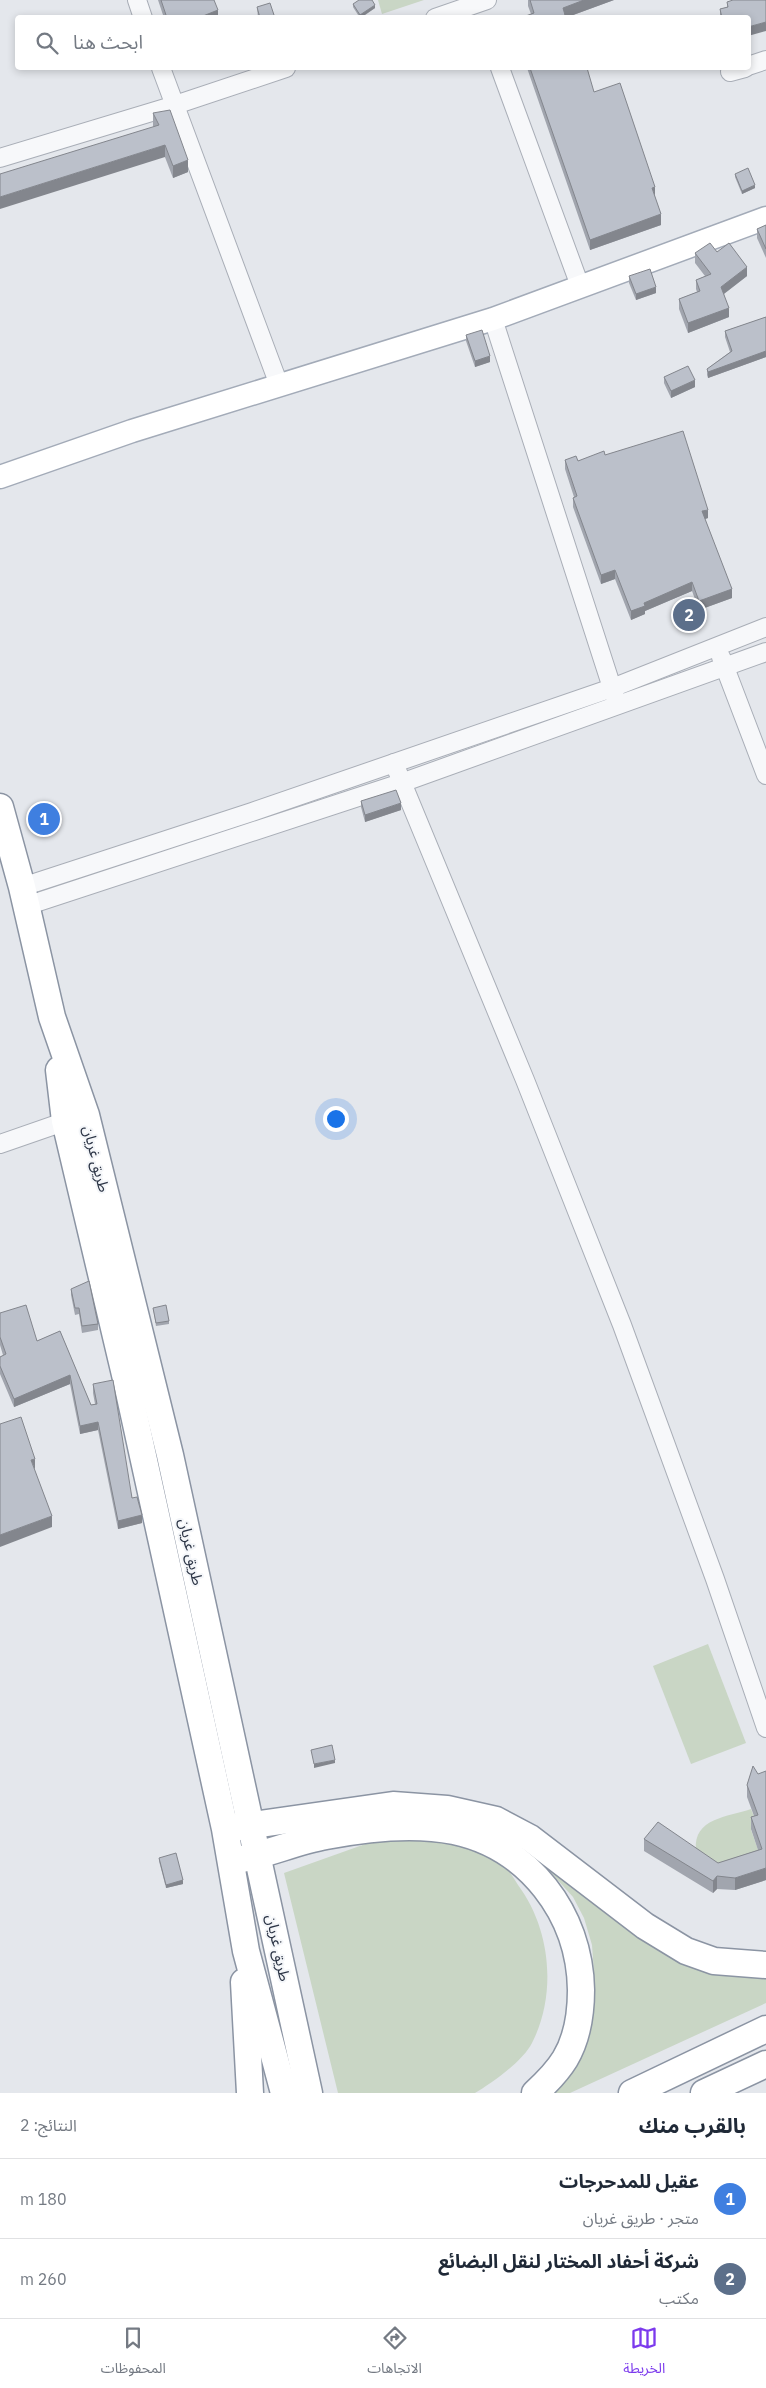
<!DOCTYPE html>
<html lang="ar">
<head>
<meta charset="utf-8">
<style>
  body { margin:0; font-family:"IBM Plex Sans","Noto Sans Arabic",sans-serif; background:#f6f6f7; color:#1f2937; direction:rtl }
  .you { position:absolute; left:335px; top:1118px; width:18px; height:18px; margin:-12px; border:4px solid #fff; border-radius:50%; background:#1a73e8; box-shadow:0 0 0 8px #1a73e833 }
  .badge { display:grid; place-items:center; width:32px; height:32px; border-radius:50%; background:#7c3aed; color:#fff; font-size:16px; font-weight:700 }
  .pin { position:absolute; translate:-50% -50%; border:2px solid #fff; box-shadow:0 1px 5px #0006 }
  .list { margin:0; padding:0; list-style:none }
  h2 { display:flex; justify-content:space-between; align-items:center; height:65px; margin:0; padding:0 20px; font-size:21px }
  h2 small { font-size:16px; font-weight:400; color:#747a83 }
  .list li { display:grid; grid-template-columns:32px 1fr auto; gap:15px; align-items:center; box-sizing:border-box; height:80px; padding:0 20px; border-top:1px solid #e0e1e3 }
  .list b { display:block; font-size:19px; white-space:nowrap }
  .list p { margin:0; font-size:16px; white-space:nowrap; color:#747a83 }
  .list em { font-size:16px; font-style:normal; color:#747a83 }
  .icon { flex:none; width:28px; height:28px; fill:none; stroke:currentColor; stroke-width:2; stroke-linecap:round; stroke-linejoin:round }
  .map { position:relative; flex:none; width:766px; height:2093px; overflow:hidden; direction:ltr }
  .search { position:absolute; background:#fff; box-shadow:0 2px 8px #0003; left:15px; right:15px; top:15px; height:55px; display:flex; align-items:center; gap:12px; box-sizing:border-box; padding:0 18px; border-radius:5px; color:#747a83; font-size:19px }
  .sheet { height:225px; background:#fff }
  nav { display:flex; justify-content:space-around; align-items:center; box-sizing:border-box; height:70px; border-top:1px solid #e0e1e3; background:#fff; font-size:14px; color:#747a83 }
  nav a { display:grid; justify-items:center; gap:2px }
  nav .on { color:#7c3aed }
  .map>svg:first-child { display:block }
</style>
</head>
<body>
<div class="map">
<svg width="766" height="2093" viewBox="0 0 766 2093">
  <rect width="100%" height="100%" fill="#e4e7ec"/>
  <g fill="#c9d6c5">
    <polygon points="378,0 424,0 382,14"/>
    <polygon points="708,1644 746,1743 691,1764 653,1666"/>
    <path d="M751,1809L758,1827L751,1830L762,1861L724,1873L696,1850C693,1818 728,1817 751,1809Z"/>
    <path d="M430,1839C456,1844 484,1849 504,1866C510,1871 514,1879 518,1885C551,1929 557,1994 532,2043C523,2061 492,2083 475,2093H338L284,1873L371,1842Z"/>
    <polygon points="534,1854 614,1909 766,1970 766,2003 570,2093 544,2093 592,1999 594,1973 592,1945 584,1918 573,1897"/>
  </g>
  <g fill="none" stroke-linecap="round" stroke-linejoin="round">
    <defs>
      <g id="minor">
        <polyline points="137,0 143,18"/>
        <polyline points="435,18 487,0"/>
        <polyline points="748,66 766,60"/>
        <polyline points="161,68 279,385"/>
        <polyline points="500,68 580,286"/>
        <polyline points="730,72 745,68"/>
        <polyline points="0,158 175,105 286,68"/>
        <polyline points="493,319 615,697"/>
        <polyline points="721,657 766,775"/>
        <polyline points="394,763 525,1080 622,1325 715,1579 766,1728"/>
        <polyline points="22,887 252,812 612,688 766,627"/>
        <polyline points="26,906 404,782 766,652"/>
        <polyline points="0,1144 75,1118"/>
      </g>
      <polyline id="major" points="0,477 132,431 493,319 766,218"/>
      <g id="highway">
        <polyline points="0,807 22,887 52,1017 86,1115 170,1455 309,2093"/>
        <polyline points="59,1070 65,1121 127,1383 225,1829 246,1951 284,2093"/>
        <polyline points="233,1828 393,1805 447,1809 496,1820 530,1838 645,1926 686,1951 714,1961 766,1965"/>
        <path d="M242,1859C271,1853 298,1841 326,1836C367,1828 414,1823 454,1831C529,1847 580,1914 581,1990C581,2013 577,2039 565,2059C557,2072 546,2083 535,2093"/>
        <polyline points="244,1982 250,2093"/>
        <polyline points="632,2093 766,2029"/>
        <polyline points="704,2093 766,2064"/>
      </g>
    </defs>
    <use href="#minor" stroke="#a9aeb7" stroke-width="20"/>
    <use href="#major" stroke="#a3abb8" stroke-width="25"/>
    <use href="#highway" stroke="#8b94a3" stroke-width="29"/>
    <use href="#minor" stroke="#f7f8fa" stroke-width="18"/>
    <use href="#major" stroke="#fff" stroke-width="22"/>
    <use href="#highway" stroke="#fff" stroke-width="26"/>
  </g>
  <g fill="#a1a5ae">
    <polygon points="158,0 214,0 218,18 164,18"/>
    <polygon points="528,0 614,0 565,18 531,14 528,6"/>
    <polygon points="727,2 748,18 720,18 720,9 727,7"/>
    <polygon points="353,4 375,8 361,18 360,18 353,7"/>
    <polygon points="257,7 275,18 258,18"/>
    <polygon points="527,68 564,68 565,69 594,92 655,197 661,225 590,250"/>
    <polygon points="153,113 188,172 173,178 153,126"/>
    <polygon points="735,174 755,188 742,194 735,177"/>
    <polygon points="766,225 766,258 757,238 757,229"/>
    <polygon points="717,252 747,276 724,294 729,317 688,333 679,309 679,299 697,292 696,289 696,280 705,276 695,263 695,253"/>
    <polygon points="629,276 656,293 636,300 629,283"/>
    <polygon points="766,317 766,357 708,378 707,375 707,369 730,352 725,337 725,331"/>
    <polygon points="466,335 490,362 475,367 466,341"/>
    <polygon points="664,377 695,387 671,398 664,383"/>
    <polygon points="605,455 708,518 705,519 732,598 699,610 692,591 645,611 645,614 631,620 615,579 601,584 573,507 573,498 574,497 565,469 565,460 578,461"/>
    <polygon points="361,801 401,810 365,822 361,807"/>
    <polygon points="71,1289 98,1324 98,1330 82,1333 79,1314 75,1315 71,1295"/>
    <polygon points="153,1308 169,1321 169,1324 156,1326"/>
    <polygon points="0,1313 37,1341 60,1331 91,1405 95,1404 93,1393 93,1384 132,1498 142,1523 118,1529 98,1430 80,1434 70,1384 14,1407 0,1374 0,1357 3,1355 0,1345"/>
    <polygon points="753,1766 766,1880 735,1890 717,1889 713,1893 644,1851 644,1839 718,1863 758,1850 751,1829 751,1817 754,1816 747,1797 747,1785"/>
    <polygon points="159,1858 183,1884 166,1888 159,1861"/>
  </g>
  <g fill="#83868d">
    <polygon points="584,0 614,0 565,18 559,18 563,8"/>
    <polygon points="375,5 375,8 360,18 360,15"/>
    <polygon points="218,10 218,18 198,18"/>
    <polygon points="766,22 766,31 748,36 748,27"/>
    <polygon points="165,145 165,157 0,209 0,197"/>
    <polygon points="188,160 188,172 173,178 173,166"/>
    <polygon points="755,185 755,188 742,194 742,191"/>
    <polygon points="655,187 655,197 652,188"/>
    <polygon points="661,214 661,225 590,250 590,240"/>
    <polygon points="747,267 747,276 721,296 721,287"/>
    <polygon points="656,287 656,293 636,300 636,294"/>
    <polygon points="729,308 729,317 688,333 688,323"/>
    <polygon points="766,351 766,357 708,378 708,372"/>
    <polygon points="490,356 490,362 475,367 475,361"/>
    <polygon points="695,380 695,387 671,398 671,391"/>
    <polygon points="708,510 708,518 702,520 702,511"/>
    <polygon points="615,570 615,579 601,584 601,575"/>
    <polygon points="692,582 692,591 645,611 645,614 631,620 631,611 644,603"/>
    <polygon points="732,589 732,598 699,610 699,601"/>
    <polygon points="401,803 401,810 365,822 365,815"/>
    <polygon points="70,1375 70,1384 14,1407 14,1399"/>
    <polygon points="98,1422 98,1430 80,1434 80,1426"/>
    <polygon points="35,1459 35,1470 31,1460"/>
    <polygon points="142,1515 142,1523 118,1529 118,1521"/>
    <polygon points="52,1516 52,1527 0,1547 0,1535"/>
    <polygon points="335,1760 335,1763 314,1768 314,1764"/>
    <polygon points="766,1868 766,1880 735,1890 735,1878"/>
    <polygon points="717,1876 717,1889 713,1893 713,1881"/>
    <polygon points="183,1880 183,1884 166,1888 166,1885"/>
  </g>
  <g fill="#bbc0ca" stroke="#83868d">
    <polygon points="161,0 214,0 218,10 198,18 167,18"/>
    <polygon points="359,0 372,0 375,5 360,15 353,4"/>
    <polygon points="530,0 584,0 563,8 565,15 559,18 523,18 523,17 534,13"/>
    <polygon points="733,0 766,0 766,22 748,27 748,18 722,18 720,9 728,7 727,2"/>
    <polygon points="270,3 275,18 260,18 257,7"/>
    <polygon points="530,68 564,68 565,69 569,68 587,68 594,92 620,83 655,187 652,188 661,214 590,240"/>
    <polygon points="170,110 188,160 173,166 165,145 0,197 0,174 159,125 153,113"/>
    <polygon points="748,168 755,185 742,191 735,174"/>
    <polygon points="766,225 766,249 757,229"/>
    <polygon points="710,243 717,252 729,243 747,267 721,287 729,308 688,323 679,299 700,291 696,280 711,274 695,253"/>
    <polygon points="650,269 656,287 636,294 629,276"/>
    <polygon points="766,317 766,351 708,372 707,369 732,351 725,331"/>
    <polygon points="482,330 490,356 475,361 466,335"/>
    <polygon points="688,366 695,380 671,391 664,377"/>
    <polygon points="683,431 708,510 702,511 732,589 699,601 692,582 644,603 645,606 631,611 615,570 601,575 573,498 577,496 565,460 576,456 578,461 604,451 605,455"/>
    <polygon points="396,790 401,803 365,815 361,801"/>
    <polygon points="89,1281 98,1324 82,1326 79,1308 75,1308 71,1289"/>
    <polygon points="26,1305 37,1341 60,1331 91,1405 97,1404 93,1384 113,1380 132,1498 137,1497 142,1515 118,1521 98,1422 80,1426 70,1375 14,1399 0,1366 0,1357 6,1354 0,1337 0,1313"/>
    <polygon points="166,1305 169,1321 156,1323 153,1308"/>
    <polygon points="21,1417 35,1459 31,1460 52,1516 0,1535 0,1424"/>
    <polygon points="332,1745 335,1760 314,1764 311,1750"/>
    <polygon points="753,1766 758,1774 766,1771 766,1868 735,1878 717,1876 713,1881 644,1839 658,1822 718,1863 762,1849 751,1817 758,1815 747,1785"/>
    <polygon points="176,1853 183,1880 166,1885 159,1858"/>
  </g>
  <g text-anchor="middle" stroke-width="4" stroke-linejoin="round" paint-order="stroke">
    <g font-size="15" fill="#2b3445" stroke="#f4f6f9">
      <text transform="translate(96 1159) rotate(76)" y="5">طريق غريان</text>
      <text transform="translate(191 1552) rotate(78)" y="5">طريق غريان</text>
      <text transform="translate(278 1948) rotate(78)" y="5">طريق غريان</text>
    </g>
  </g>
</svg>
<div class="you"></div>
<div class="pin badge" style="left:44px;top:819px;background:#3f7fe0">1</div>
<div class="pin badge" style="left:689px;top:615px;background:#5c6f8a">2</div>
<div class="search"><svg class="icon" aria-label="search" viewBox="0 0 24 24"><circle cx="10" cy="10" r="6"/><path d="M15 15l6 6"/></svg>ابحث هنا</div>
</div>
<section class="sheet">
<h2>بالقرب منك<small>النتائج: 2</small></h2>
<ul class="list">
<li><span class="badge" style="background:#3f7fe0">1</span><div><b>عقيل للمدحرجات</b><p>متجر · طريق غريان</p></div><em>180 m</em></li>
<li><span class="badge" style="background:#5c6f8a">2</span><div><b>شركة أحفاد المختار لنقل البضائع</b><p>مكتب</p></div><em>260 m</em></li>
</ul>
</section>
<nav>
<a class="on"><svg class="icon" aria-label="map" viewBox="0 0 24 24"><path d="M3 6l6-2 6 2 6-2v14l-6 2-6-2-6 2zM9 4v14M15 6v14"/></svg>الخريطة</a>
<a><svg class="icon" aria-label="directions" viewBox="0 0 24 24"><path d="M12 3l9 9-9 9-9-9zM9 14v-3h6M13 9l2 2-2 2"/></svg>الاتجاهات</a>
<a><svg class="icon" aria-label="saved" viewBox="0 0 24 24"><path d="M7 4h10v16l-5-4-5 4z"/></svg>المحفوظات</a>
</nav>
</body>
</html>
